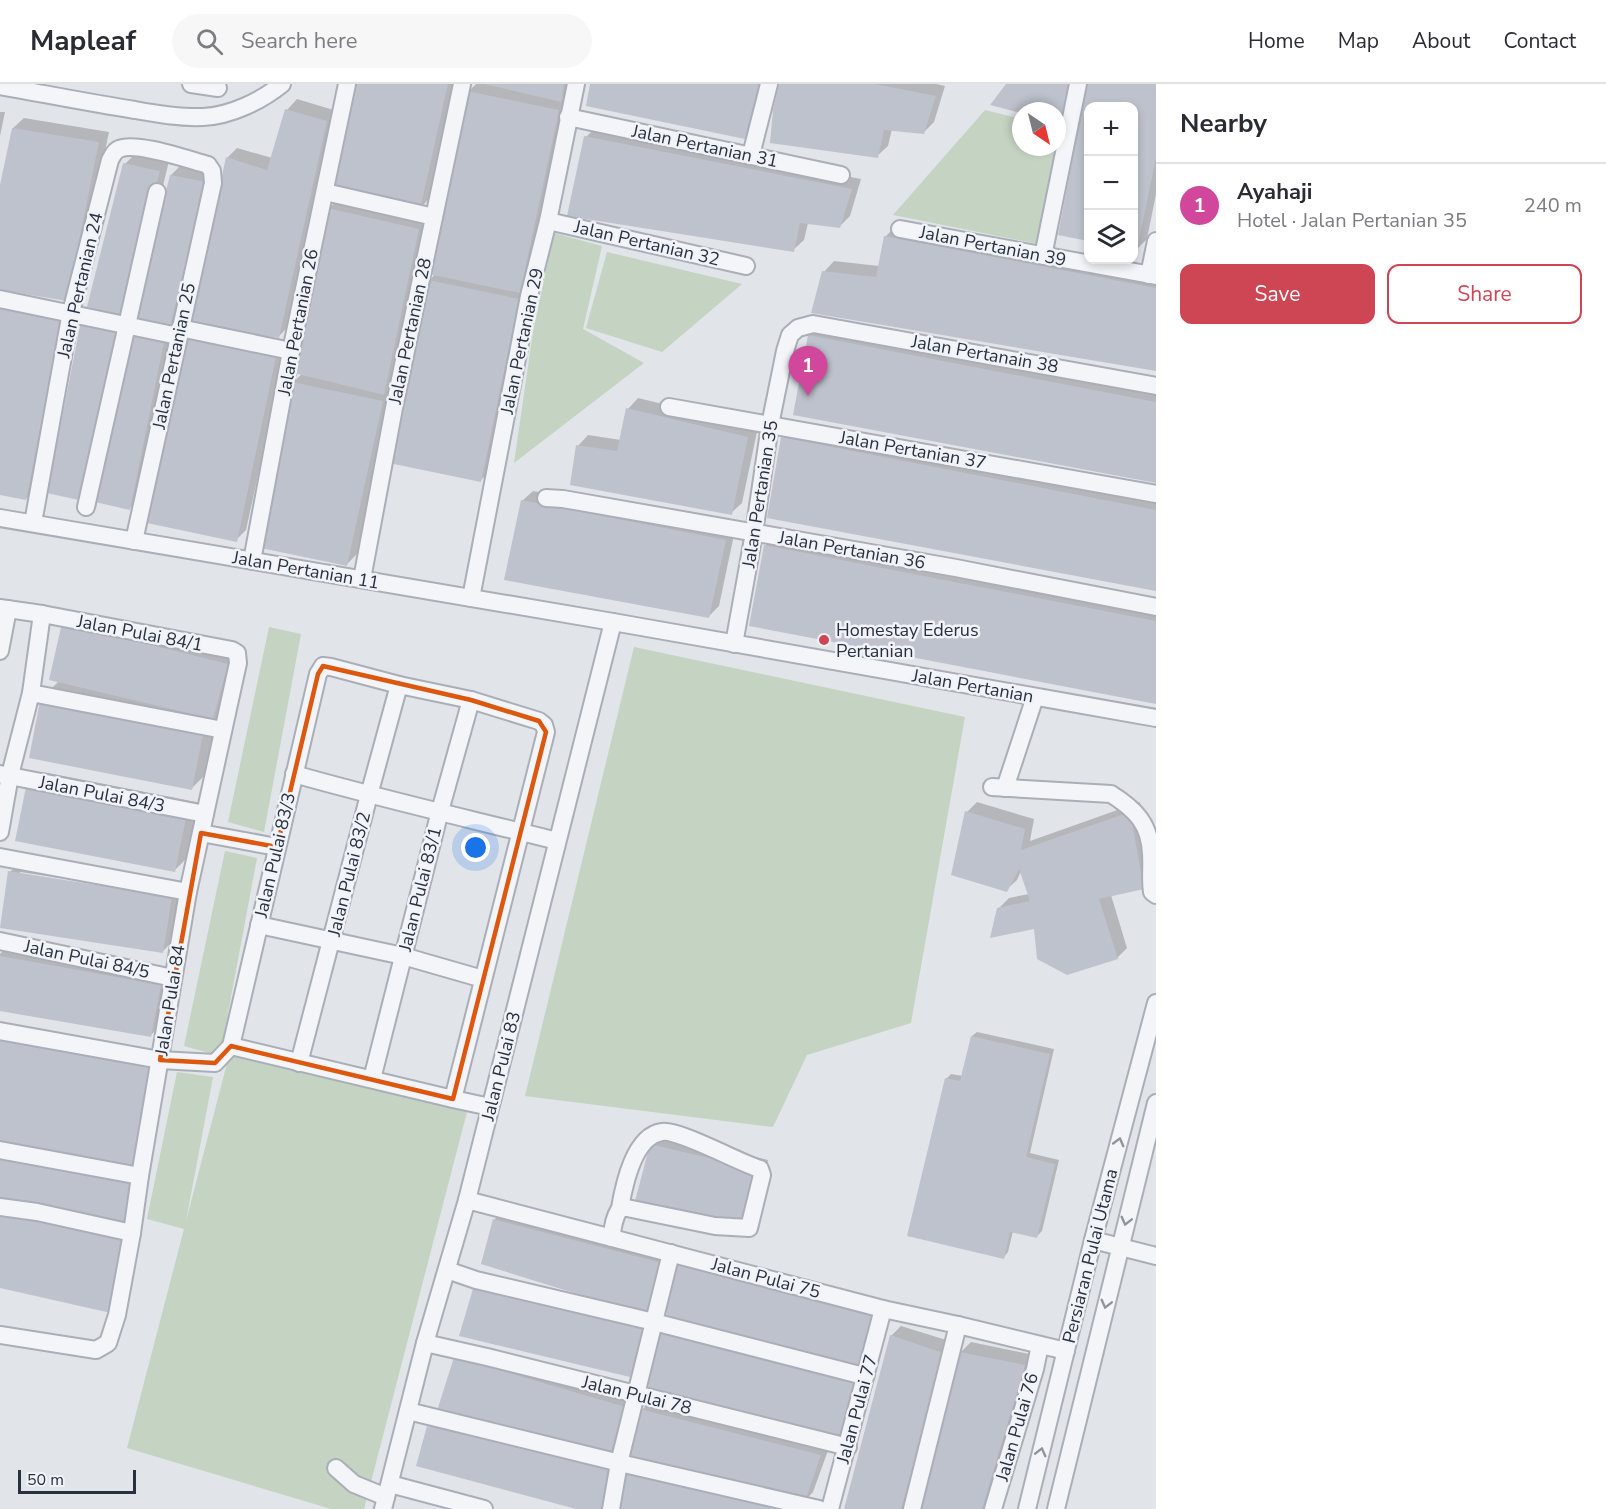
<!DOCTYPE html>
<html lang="en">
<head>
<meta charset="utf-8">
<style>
  body { margin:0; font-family:"Nunito Sans",sans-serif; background:#f7f7f7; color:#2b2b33 }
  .controls { position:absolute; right:18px; top:18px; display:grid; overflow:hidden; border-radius:12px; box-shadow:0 3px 9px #0003 }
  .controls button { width:54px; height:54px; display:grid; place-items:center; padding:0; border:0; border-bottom:2px solid #e1e1e2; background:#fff; color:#2b2b33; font:30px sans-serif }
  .compass { position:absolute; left:1012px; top:18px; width:54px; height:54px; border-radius:50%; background:#fff; box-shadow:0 3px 9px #0003; rotate:145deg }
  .scale { position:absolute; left:18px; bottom:15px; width:118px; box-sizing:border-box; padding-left:6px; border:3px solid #293141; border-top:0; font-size:16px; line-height:21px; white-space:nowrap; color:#293141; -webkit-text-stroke:4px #f0f3f7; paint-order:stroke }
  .you { position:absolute; left:476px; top:764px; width:21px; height:21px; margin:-15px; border:4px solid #fff; border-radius:50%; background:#1a73e8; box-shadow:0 0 0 9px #1a73e833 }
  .badge { display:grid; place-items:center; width:39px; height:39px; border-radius:50%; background:#ce4654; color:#fff; font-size:20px; font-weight:700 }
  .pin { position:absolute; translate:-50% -50px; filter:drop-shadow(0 2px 3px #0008) }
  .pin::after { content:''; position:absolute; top:32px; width:21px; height:18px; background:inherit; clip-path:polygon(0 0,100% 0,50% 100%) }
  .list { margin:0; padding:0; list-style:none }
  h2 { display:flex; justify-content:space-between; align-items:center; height:78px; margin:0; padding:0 24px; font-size:26px }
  h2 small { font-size:20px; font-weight:400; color:#7c7c81 }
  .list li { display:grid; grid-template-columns:39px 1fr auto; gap:18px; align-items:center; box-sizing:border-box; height:84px; padding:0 24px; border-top:2px solid #e1e1e2 }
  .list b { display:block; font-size:22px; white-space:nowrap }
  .list p { margin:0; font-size:20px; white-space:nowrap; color:#7c7c81 }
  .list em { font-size:20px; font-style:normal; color:#7c7c81 }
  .actions { display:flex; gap:12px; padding:18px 24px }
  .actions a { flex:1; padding:14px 0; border:2px solid #ce4654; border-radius:12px; text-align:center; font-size:21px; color:#ce4654 }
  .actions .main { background:#ce4654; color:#fff }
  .icon { flex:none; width:33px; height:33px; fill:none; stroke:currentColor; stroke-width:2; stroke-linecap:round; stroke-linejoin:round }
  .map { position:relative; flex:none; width:1156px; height:1425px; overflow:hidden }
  header { display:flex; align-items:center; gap:36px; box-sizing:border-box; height:84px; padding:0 30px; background:#fff; border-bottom:2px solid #e1e1e2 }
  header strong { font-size:28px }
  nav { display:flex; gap:33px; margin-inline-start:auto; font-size:21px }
  .search { width:420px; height:54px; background:#f7f7f7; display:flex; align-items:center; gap:15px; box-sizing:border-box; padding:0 21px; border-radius:33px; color:#7c7c81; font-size:22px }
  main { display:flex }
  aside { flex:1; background:#fff }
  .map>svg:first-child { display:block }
</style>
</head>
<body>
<header>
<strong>Mapleaf</strong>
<div class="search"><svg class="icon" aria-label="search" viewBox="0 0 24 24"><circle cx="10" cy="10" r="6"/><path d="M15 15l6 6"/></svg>Search here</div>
<nav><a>Home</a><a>Map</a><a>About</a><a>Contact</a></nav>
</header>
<main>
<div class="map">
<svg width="1156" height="1425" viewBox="0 0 1156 1425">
  <rect width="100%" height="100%" fill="#e1e4e9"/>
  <g fill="#c5d3c2">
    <polygon points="985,26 1021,35 1021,63 1057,63 1057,44 1063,46 1038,160 893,131"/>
    <polygon points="554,149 602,162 583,245 644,279 514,379 533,248"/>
    <polygon points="607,168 742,200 662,268 586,244"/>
    <polygon points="269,543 301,550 264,748 228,738"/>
    <polygon points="634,563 965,633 911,939 807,971 773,1043 525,1012"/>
    <polygon points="225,767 257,774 220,972 184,962"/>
    <polygon points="231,964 468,1024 364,1425 331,1425 127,1364 184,1145 147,1135 177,988 213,993 186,1137"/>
  </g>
  <g fill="#0003" fill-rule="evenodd">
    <polygon points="354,0 456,0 430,114 420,124"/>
    <polygon points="476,0 572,0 571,6 562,15 568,16 491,386 480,397 429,197 435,190 468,8"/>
    <polygon points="591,0 766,0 755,43 744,53"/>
    <polygon points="780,0 936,0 945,2 934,38 923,49 892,45 888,62 877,72"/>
    <polygon points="1088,0 1156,0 1156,110 1147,155 1137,165 1134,164 1134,22 1088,22 1088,155 1059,149"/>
    <polygon points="297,15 337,27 289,242 279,252 227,74 237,64 272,74 287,26"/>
    <polygon points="0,28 5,28 0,52"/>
    <polygon points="24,34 109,48 76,205 0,205 0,109 13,44"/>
    <polygon points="596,43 861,95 850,132 839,143 808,139 804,156 793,166 586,53"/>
    <polygon points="135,70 169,77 134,220 125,80"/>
    <polygon points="181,81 215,88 180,231 169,242 174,243 140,414 130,424 171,91"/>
    <polygon points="339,115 429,135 394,299 387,306 393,307 357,470 347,480 293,298 302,290 328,125"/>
    <polygon points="896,142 1156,193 1156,286 813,228 824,188 834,177 879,182 886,152"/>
    <polygon points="0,214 71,227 36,404 26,415 0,410"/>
    <polygon points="819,241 1156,306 1156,398 795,330 809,252"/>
    <polygon points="198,244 286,263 246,446 236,456 188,255"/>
    <polygon points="638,314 758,343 742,419 731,429 578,362 588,351 621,356 628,325"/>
    <polygon points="793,344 1156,414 1156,506 768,433 783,354"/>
    <polygon points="533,407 735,446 719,522 709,532 522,417"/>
    <polygon points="775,452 1156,525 1156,618 751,540 765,462"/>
    <polygon points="63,540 238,570 223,623 217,629 219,629 207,689 191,705 43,613 59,597"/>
    <polygon points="43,688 201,719 190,771 175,786 27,704"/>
    <polygon points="977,718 1034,735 1030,757 1140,718 1154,793 1143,803 1111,811 1127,864 1117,874 1035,844 998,825 1009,814 1029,810 1021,787 1017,796 1006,806 967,728"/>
    <path d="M25,773L187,798L178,852L162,868L10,788ZM20,788L180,812L179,815L20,791Z"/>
    <polygon points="13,857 176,886 166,936 151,951 0,925 0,870"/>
    <polygon points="977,948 1054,965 1030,1069 1059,1076 1042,1147 1037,1152 1013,1147 1008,1168 1004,1173 946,995 951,990 963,992 972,952"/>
    <polygon points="161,972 135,1126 125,1136 0,1115"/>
    <polygon points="662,1051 768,1076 758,1132 651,1061"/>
    <polygon points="505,1125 683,1165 884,1216 868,1269 856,1280 864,1282 851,1342 670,1233 673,1177 655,1219 644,1230 640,1281 629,1291 476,1199 487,1189 602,1219 603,1216 483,1179 495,1135"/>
    <polygon points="901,1242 956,1259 907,1425 846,1425 891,1252"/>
    <polygon points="971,1258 1034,1271 988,1425 918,1425 960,1269"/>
    <polygon points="455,1273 638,1314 581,1425 429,1342 439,1332"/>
    <polygon points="652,1316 830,1361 813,1408 803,1419 810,1425 616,1425 623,1390 642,1326"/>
  </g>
  <g fill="#bec2cc">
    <polygon points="352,0 448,0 420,126 330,103"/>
    <polygon points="484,0 564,0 561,18"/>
    <polygon points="590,0 759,0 745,55 586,22"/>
    <polygon points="779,0 875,0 936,12 924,50 884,46 878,74 770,59 773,26"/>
    <polygon points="1006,0 1072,0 1062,40 1057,39 1057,27 1021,27 1021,29 990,21"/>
    <polygon points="1087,0 1156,0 1156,74 1137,166 1134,166 1134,22 1088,22 1088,157 1058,151"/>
    <polygon points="467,7 559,26 520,209 428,190"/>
    <polygon points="285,25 327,37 279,254 191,239 226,73 267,86"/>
    <polygon points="12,44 99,58 67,217 0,206 0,101"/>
    <polygon points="584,52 852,105 840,144 800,139 794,168 567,132"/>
    <polygon points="123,79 160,87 124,232 87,223"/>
    <polygon points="170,91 206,98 170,243 133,235"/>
    <polygon points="327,124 419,145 384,311 294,289"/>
    <polygon points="884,152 1156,204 1156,287 811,229 822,187 876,193"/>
    <polygon points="428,196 519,215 481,398 389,379"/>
    <polygon points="0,225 62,237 26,416 0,411"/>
    <polygon points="81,237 117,245 83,417 47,409"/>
    <polygon points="128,246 165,253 130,426 95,418"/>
    <polygon points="808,251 1156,318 1156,399 793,331"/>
    <polygon points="187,254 276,273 237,458 147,439"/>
    <polygon points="292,298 383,317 347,482 256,463"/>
    <polygon points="626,324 748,353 732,431 570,401 576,361 617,367"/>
    <polygon points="781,353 1156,426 1156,507 767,434"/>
    <polygon points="521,416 726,456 709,534 504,496"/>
    <polygon points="764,461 1156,537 1156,620 749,542"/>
    <polygon points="62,539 228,580 213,635 49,596"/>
    <polygon points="41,612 204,645 192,706 29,674"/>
    <polygon points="26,703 186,734 175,788 15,757"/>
    <polygon points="965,727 1025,745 1021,766 1130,728 1144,805 1099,815 1118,875 1067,891 1037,875 1034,845 990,854 997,824 1030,817 1019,785 1007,808 951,791"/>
    <polygon points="8,787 172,813 163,869 0,844"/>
    <polygon points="0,872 161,901 151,953 0,927"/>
    <polygon points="971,952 1050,970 1026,1073 1055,1080 1037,1154 1010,1148 1004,1175 907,1152 945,994 960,997"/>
    <polygon points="0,955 152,982 134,1069 125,1138 0,1116"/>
    <polygon points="650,1060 759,1086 748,1144 635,1117"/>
    <polygon points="0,1130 122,1153 111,1229 0,1204"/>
    <polygon points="493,1135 666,1180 645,1231 481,1180"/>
    <polygon points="671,1175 875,1226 858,1281 666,1234"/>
    <polygon points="475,1198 650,1244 630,1293 459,1252"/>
    <polygon points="655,1245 855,1292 841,1354 648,1306"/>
    <polygon points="890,1251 946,1270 901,1425 844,1425"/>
    <polygon points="959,1268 1025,1281 982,1425 916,1425"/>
    <polygon points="454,1273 629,1324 616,1375 437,1327"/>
    <polygon points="640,1325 821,1371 804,1420 627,1380"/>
    <polygon points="427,1342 612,1385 605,1425 576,1425 416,1382"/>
    <polygon points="622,1389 774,1424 774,1425 615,1425"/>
  </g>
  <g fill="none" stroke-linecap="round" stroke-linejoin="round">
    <defs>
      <g id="minor">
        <polyline points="191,0 218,4"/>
        <path d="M0,2C45,10 90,19 135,26C157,30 180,34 203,33C230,32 261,17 282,0"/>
        <polyline points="568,33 841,91"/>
        <polyline points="751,71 769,0"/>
        <polyline points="325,108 434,133"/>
        <polyline points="548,137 746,182"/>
        <polyline points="900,145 1156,192"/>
        <polyline points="1043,172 1078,0"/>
        <polyline points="1149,191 1156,157"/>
        <polyline points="0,215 178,252"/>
        <polyline points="180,244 291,267"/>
        <polyline points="669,323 1156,410"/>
        <polyline points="546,414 563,415 956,484 1156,523"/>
        <polyline points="86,423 157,108"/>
        <polyline points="0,434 613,538 1156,634"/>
        <path d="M33,439L71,228L110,76C113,71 114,67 119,65C136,57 189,76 208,81L212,87L213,99L134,457"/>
        <polyline points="252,477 291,267 347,0"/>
        <polyline points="362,495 394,324 462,0"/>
        <polyline points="471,514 529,212 548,137 576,0"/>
        <polyline points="0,524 42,530 232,566 237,569 238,579 188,808 140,1092 132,1149 117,1231 108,1259 96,1266 0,1251"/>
        <polyline points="734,560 754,449 770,341 785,267 790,251 798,244 813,240 1156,302"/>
        <polyline points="0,567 8,525"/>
        <polyline points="31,609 223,646"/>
        <polyline points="0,690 205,730"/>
        <path d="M294,690C382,715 470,735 557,757"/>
        <path d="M992,703L1111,710C1135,725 1150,740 1151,770C1152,783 1150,795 1152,808L1156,811"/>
        <polyline points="1005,704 1035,613"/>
        <polyline points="0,748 10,691 31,609 42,530"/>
        <polyline points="201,749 277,763"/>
        <polyline points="0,773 188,808"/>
        <polyline points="259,841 403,872 483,895"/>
        <polyline points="0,857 173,894"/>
        <polyline points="0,947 160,976 215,979 231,962 318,590 323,582 331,583 399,601 471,616 539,637 544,641 546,648 453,1015"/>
        <polyline points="231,962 453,1015 490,1023"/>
        <polyline points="299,979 369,711 399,601"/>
        <polyline points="372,995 440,727 471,616"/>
        <polyline points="0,1066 140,1092"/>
        <polyline points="467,1116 883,1225 958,1241 1066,1267"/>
        <polyline points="0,1123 37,1128 132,1149"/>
        <path d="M612,1154C612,1143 614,1134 620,1124H627L715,1142L749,1144L762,1091L760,1085C740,1079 678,1045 662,1048C634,1052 624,1101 620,1124"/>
        <polyline points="1093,1156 1156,1172"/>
        <polyline points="447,1186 476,1196 654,1238 856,1290 866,1291"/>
        <polyline points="425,1259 487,1273 848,1363"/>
        <polyline points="408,1327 624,1380 819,1425"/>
        <polyline points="336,1384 354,1400 386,1413"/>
        <polyline points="390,1400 484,1425"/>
        <polyline points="383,1425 425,1259 467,1116 613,538"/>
        <polyline points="611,1425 619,1379 671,1169"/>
        <polyline points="830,1425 883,1225"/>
        <polyline points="912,1425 958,1241"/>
        <polyline points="993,1425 1035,1285 1040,1261"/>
        <polyline points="1027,1425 1093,1156 1156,919"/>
        <polyline points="1056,1425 1156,1019"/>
      </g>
    </defs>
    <use href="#minor" stroke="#aaaeb7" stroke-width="20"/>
    <use href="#minor" stroke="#f3f5f8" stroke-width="16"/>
  </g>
  <defs><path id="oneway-chevron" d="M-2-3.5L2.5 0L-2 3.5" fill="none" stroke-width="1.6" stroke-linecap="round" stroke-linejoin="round" transform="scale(1.5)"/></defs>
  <g stroke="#8e939c">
    <use href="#oneway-chevron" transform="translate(1119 1058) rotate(-75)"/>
    <use href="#oneway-chevron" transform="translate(1126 1137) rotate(104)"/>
    <use href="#oneway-chevron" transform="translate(1106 1220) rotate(104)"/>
    <use href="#oneway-chevron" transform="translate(1041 1368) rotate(-76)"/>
  </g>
  <path fill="none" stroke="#de570f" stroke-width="4.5" stroke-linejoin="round" d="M323,582L471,616L539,637L546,648L453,1015L231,962L215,979L160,976L201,749L277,763L318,590Z"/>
  <circle fill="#ce4654" stroke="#f0f3f7" stroke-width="2" cx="824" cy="556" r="6"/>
  <g text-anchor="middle" stroke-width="5" stroke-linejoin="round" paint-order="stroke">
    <g font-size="18" fill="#293141" stroke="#f0f3f7">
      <text transform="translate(705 62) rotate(12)" y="6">Jalan Pertanian 31</text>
      <text transform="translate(647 159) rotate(13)" y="6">Jalan Pertanian 32</text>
      <text transform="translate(993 162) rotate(11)" y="6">Jalan Pertanian 39</text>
      <text transform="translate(80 201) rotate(-77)" y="6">Jalan Pertanian 24</text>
      <text transform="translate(298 238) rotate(-79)" y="6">Jalan Pertanian 26</text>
      <text transform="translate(410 247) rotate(-78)" y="6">Jalan Pertanian 28</text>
      <text transform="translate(522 257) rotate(-78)" y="6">Jalan Pertanian 29</text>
      <text transform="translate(985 270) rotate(10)" y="6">Jalan Pertanain 38</text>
      <text transform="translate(174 272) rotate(-78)" y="6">Jalan Pertanian 25</text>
      <text transform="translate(913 366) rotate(10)" y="6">Jalan Pertanian 37</text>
      <text transform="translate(760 410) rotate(-81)" y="6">Jalan Pertanian 35</text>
      <text transform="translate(852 466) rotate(10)" y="6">Jalan Pertanian 36</text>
      <text transform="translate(306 486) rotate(10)" y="6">Jalan Pertanian 11</text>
      <text transform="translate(140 549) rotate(11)" y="6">Jalan Pulai 84/1</text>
      <text transform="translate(973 602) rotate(10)" y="6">Jalan Pertanian</text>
      <text transform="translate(102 710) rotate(11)" y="6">Jalan Pulai 84/3</text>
      <text transform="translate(275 771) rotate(-77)" y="6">Jalan Pulai 83/3</text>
      <text transform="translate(349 790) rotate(-76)" y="6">Jalan Pulai 83/2</text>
      <text transform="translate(420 805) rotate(-76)" y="6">Jalan Pulai 83/1</text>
      <text transform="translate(87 875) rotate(12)" y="6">Jalan Pulai 84/5</text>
      <text transform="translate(170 916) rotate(-81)" y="6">Jalan Pulai 84</text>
      <text transform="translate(501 982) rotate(-76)" y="6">Jalan Pulai 83</text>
      <text transform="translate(1090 1172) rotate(-76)" y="6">Persiaran Pulai Utama</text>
      <text transform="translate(766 1194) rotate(15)" y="6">Jalan Pulai 75</text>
      <text transform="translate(637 1311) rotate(14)" y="6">Jalan Pulai 78</text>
      <text transform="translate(857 1325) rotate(-75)" y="6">Jalan Pulai 77</text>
      <text transform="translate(1017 1343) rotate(-74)" y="6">Jalan Pulai 76</text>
    </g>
    <g font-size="18" fill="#293141" stroke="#f0f3f7" text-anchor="start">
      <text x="836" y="552">Homestay Ederus<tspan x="836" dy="21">Pertanian</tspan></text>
    </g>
  </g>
</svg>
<div class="controls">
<button>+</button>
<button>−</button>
<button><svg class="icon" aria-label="layers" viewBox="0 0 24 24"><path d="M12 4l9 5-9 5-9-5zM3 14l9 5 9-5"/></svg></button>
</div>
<svg class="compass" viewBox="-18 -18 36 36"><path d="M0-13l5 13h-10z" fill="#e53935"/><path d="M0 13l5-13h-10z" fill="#7c7c81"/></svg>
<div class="scale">50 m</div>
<div class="you"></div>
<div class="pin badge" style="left:808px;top:312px;background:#d1479c">1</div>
</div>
<aside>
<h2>Nearby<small></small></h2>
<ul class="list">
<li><span class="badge" style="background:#d1479c">1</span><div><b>Ayahaji</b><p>Hotel · Jalan Pertanian 35</p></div><em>240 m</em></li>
</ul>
<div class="actions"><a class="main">Save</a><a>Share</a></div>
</aside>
</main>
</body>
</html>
